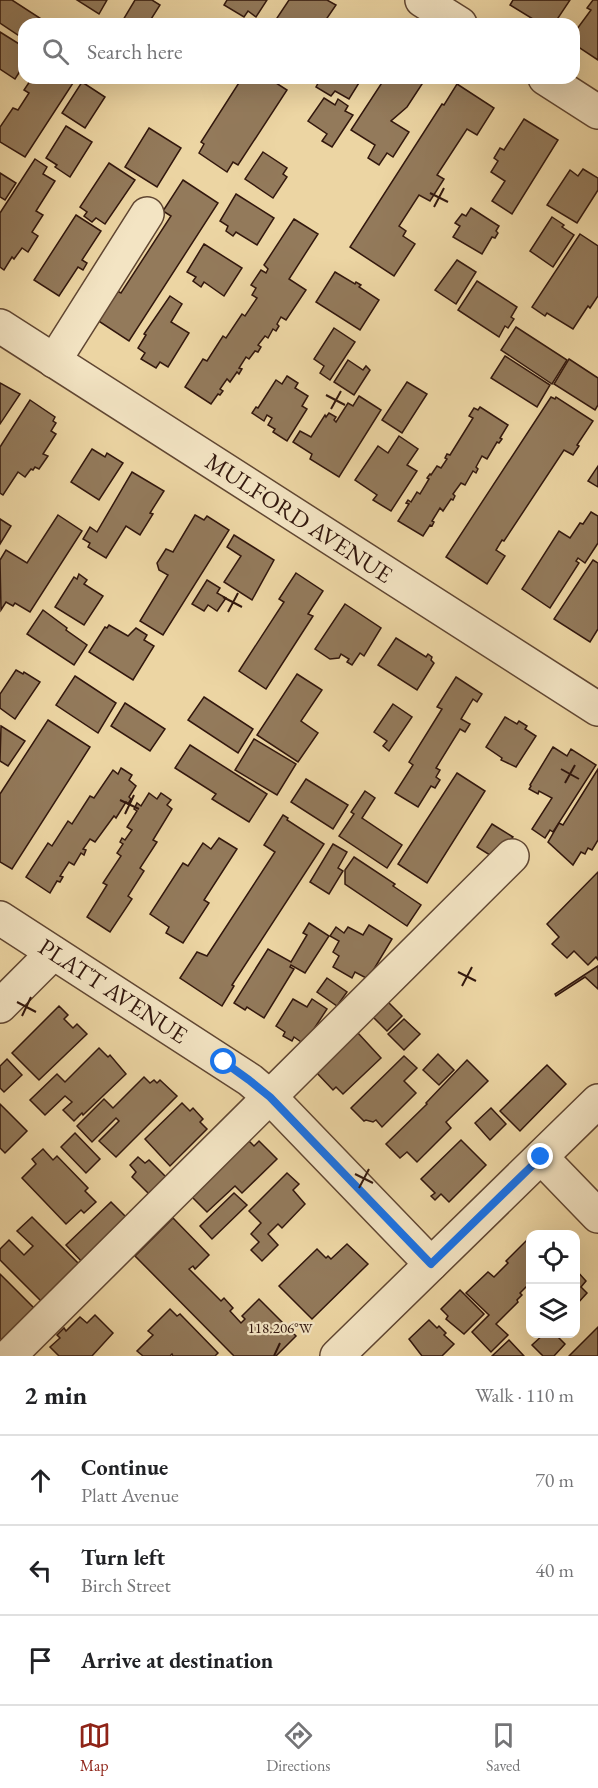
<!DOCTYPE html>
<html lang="en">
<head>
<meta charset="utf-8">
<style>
  body { margin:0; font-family:"EB Garamond",serif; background:#f2f2f2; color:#202124 }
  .controls { position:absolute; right:18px; bottom:18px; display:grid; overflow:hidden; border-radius:12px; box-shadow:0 6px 24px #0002 }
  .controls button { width:54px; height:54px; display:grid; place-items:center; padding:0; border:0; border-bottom:2px solid #e0e0e0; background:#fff; color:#202124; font:30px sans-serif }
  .stop { position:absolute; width:18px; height:18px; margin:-14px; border:4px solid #1a73e8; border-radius:50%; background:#fff }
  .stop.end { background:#1a73e8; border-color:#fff; box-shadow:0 2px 6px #0008 }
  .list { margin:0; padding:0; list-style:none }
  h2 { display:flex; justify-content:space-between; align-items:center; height:78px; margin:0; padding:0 24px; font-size:26px }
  h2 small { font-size:20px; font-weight:400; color:#757577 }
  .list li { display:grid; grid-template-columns:39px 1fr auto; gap:18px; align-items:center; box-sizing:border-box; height:90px; padding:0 24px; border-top:2px solid #e0e0e0 }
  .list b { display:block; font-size:22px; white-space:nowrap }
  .list p { margin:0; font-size:20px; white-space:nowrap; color:#757577 }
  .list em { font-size:20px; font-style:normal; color:#757577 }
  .icon { flex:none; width:33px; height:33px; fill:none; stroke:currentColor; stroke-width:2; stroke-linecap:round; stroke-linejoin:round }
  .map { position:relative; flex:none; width:598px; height:1356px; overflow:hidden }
  .search { position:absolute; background:#fff; box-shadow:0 6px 24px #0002; left:18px; right:18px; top:18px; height:66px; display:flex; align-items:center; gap:15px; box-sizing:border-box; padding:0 21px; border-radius:18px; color:#757577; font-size:22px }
  .sheet { height:348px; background:#fff }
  nav { display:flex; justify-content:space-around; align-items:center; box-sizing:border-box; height:84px; border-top:2px solid #e0e0e0; background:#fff; font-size:16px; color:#757577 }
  nav a { display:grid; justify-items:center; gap:3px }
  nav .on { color:#8f2418 }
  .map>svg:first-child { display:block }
</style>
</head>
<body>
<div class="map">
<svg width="598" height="1356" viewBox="0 0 598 1356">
  <rect width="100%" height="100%" fill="#ecd5a3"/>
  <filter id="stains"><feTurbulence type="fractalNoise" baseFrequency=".00333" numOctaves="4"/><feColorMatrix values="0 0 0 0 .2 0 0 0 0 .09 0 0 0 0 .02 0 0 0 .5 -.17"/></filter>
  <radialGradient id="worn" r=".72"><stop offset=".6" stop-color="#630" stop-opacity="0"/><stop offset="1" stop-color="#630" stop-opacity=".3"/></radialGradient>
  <g fill="#937a5b" stroke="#32170d" stroke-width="1.5">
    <polygon points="0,0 12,0 49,24 24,24 24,39 0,23"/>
    <polygon points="77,0 107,0 99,14"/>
    <polygon points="135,0 152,0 160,5 148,24 129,24 123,20"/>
    <polygon points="227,0 267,0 256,17 248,11 244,17 224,5"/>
    <polygon points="289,0 327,0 336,5 323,24 273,24"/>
    <polygon points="513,0 570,0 554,24 541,24 510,5"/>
    <polygon points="593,0 598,0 598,60 574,44 574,33 591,10 587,8"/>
    <polygon points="0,32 24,47 24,65 15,79 0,69"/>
    <polygon points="32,78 72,78 75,80 25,157 0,142 0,127 13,108 18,110 29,93 24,90"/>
    <polygon points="242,78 279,78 276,83 287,90 238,165 233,162 227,172 199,153 204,144 201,142"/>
    <polygon points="321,78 362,78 349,99 335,91 331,96 316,87"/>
    <polygon points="385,78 426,78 407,107 391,121 409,132 393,157 387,153 379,165 368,158 375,145 351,130"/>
    <polygon points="82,82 105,97 85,128 62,113"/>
    <polygon points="457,84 494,108 477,135 467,129 437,175 444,179 430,201 419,195 399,226 406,231 403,236 415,244 394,276 350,247 442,104 444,105"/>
    <polygon points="324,98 335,105 338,99 348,106 345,111 353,115 332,147 322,141 327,134 308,121"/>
    <polygon points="524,119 558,140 512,214 492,201 505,181 491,172 498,161 494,158 500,148 504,150"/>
    <polygon points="66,126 92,142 70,177 55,167 57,165 46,158"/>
    <polygon points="149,128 181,148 157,187 125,167"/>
    <polygon points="263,152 287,168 283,174 287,177 273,198 245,179"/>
    <polygon points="35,159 47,167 43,174 55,181 36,211 43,215 32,232 38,236 28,252 22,248 14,259 12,257 4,270 0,267 0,213"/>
    <polygon points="109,163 135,180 105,224 96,218 92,222 84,216 87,212 80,207"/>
    <polygon points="583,169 598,178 598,190 577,223 547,205 570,170 578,176"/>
    <polygon points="0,173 16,183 5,200 0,197"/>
    <polygon points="183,180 218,203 129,341 94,318 113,289 121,293 171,216 163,211"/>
    <polygon points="236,194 274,218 257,245 236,232 233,236 226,231 228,226 220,221"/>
    <polygon points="471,208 499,226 496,231 498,233 495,238 492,237 482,254 453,237 460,226 455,223 462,214 466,216"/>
    <polygon points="76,215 101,231 82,260 87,263 83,270 78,267 59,296 34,280"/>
    <polygon points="552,217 564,225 562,227 574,235 553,267 530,251"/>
    <polygon points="294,219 318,234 289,279 306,290 286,320 281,317 277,324 279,326 276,331 273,329 268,338 265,336 258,345 261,347 258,352 255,351 249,359 246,357 239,368 242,369 239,374 237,372 230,382 227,379 220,389 223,391 220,395 218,394 211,404 185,387 203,359 207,361 223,336 226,338 242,314 245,316 257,298 252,295 256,288 251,285 261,270 266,273 268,269 264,265"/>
    <polygon points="580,234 598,246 598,296 590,308 588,306 573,329 547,313 545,316 532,307"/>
    <polygon points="204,244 242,268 224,296 204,282 201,287 193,281 196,277 187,272"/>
    <polygon points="457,260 476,272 456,304 435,290"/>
    <polygon points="335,272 355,284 356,282 361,285 359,287 379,300 360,330 316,302"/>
    <polygon points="477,281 517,307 511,317 514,319 508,328 505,326 499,337 458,310"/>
    <polygon points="170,296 182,304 171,322 189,333 168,367 160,362 156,368 141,359 145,353 138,348 146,335 144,334"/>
    <polygon points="516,327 567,360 552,384 501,350"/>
    <polygon points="334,328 355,342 330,380 320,373 324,366 314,359"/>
    <polygon points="505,356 550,385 537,407 491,378"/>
    <polygon points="569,359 598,378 598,405 595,410 554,384"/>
    <polygon points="348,360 363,370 366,366 370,370 354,395 334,382"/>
    <polygon points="287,376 298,383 295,388 308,396 302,406 307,409 287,441 273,432 275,429 268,425 272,418 267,415 264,421 252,413 256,407 258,408 276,380 282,384"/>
    <polygon points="407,382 427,394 402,433 382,420"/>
    <polygon points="0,383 20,394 0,424"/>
    <polygon points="359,396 381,410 339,477 310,459 312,454 293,442 300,431 311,437 325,415 326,417 329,413 336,417 334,420 336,422 348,403 353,406"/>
    <polygon points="551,397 555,399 556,397 593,421 577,445 579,446 573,455 564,450 504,541 502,540 496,550 505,556 487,584 446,557"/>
    <polygon points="30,400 55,417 53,421 56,423 51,431 56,434 43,454 48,456 39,469 35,467 33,470 31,469 25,477 18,472 3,495 0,493 0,447"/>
    <polygon points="480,407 508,425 500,438 502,439 499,443 497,442 487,459 482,456 476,467 478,469 476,473 473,471 465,485 461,483 453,494 455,496 453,500 451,499 443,511 440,508 432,521 434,522 432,526 430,525 423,536 398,521 409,504 406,503 408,500 411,502 417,492 420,494 429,479 427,478 430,474 431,475 437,466 441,468 447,459 445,458 447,454 450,455 473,418 469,416 474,408 478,410"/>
    <polygon points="399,436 418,449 407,465 417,471 391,511 373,500 377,495 355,480 378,446 388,453"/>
    <polygon points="92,449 105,457 107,453 123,463 99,500 71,482"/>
    <polygon points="598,466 598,487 588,481"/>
    <polygon points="132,472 164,491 150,513 153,514 140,535 126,526 106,558 88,547 90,543 83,539 90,527 97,532"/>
    <polygon points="591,512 598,516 598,543 585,563 578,558 576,561 579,563 550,608 522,589 559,531 570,538 580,523 583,524"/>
    <polygon points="58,515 82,531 30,612 15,603 13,606 6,602 1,610 0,560 6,550 27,563"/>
    <polygon points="195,515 204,520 207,516 229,530 163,635 140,621 168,575 159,570 157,563 166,549 173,552"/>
    <polygon points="0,519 11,526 0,544"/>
    <polygon points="234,535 274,560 252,600 224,582 241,556 227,547"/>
    <polygon points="593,560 598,563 598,629 590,642 554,619"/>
    <polygon points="296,573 323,591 308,614 313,616 266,689 239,671 284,602 279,599"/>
    <polygon points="79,574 87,580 84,584 103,596 84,625 55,607 74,577 77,579"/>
    <polygon points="207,580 220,588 217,593 226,598 217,611 208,605 204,611 192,604"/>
    <polygon points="345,604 381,628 364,656 360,653 352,665 347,662 349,659 341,654 339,658 330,659 315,649"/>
    <polygon points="43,610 67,628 66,630 87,645 74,665 27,634"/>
    <polygon points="109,625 128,636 136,628 147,635 144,640 154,646 133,680 89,652 105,627 107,628"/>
    <polygon points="396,638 426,657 428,654 432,657 431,660 434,663 417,690 378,665"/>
    <polygon points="16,670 23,674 24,672 40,682 15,719 0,708 0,694"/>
    <polygon points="297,674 322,690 301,721 318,733 298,762 257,735"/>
    <polygon points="75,676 116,703 98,733 56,705"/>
    <polygon points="456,677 482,694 477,702 473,699 461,719 470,724 465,732 460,729 436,768 440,770 436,777 440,780 435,788 431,786 418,807 395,793 413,765 409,762 442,709 437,707"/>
    <polygon points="204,697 253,729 238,753 188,720"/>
    <polygon points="125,703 165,729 150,751 111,726"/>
    <polygon points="393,704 412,717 389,751 383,746 387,741 374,732"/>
    <polygon points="505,717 517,724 519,721 527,726 525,729 536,736 516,767 501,760 502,758 486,747"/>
    <polygon points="48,720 90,747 12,869 0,862 0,794"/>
    <polygon points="1,726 25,741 8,766 0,761"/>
    <polygon points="254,739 296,764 277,795 235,770"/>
    <polygon points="190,745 267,794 249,822 212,799 216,794 175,768"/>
    <polygon points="553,747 567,756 571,749 596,765 553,832 550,830 545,838 532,829 552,798 539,791 538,794 529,789 531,786 530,785"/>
    <polygon points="121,768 132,775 129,780 136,786 129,797 131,799 128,804 126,802 116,818 114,816 95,842 90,839 83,849 86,850 84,855 81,853 74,865 69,862 60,876 63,877 60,882 57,881 50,893 26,877 48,843 52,846 68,821 72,824 90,796 94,798 113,770 118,774"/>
    <polygon points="598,769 598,840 592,850 588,848 585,854 581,852 573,865 548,842 559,823 563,825"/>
    <polygon points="457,773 485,791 427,883 398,864"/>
    <polygon points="306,779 348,805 333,829 291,802"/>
    <polygon points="365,791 375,798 362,818 402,845 387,868 339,836 354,814 351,812"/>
    <polygon points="149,793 157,799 161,793 171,800 167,805 172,809 153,840 157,842 140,868 144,871 128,896 132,899 110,932 87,917 107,885 103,883 121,856 117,853 123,844 120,842 122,838 125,840 132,830 127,827 137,811 134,809 137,803 141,806"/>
    <polygon points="283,815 288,818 287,820 324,844 232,985 234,986 222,1006 180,978 197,952 207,956 275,852 264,845"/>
    <polygon points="492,824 513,837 511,839 516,842 498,860 477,847"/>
    <polygon points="219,838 237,849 204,900 209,903 183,943 166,933 169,927 150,914 183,863 188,866 203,843 211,849"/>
    <polygon points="333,844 347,852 338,868 343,871 329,894 310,882"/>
    <polygon points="354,857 395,884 393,886 421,905 407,926 345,884 345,870"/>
    <polygon points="598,872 598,960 596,957 588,965 574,951 567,958 552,944 559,937 547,924"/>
    <polygon points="309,923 329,936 305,973 291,965 290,967 294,969 264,1018 247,1007 245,1010 234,1003 268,949 291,962 307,935 303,933"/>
    <polygon points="369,925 392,939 368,979 355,972 352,978 333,967 339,956 333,952 339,941 330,936 336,927 344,933 348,927 363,935"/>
    <polygon points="598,966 598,989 585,977 556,996 555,994"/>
    <polygon points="327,978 347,992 337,1006 317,992"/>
    <polygon points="293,999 307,1007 312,999 327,1009 304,1044 294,1037 292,1041 283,1036 285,1032 276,1026"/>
    <polygon points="386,1000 402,1016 387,1031 371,1015"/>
    <polygon points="59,1006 68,1015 64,1019 73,1028 77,1024 87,1034 39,1080 12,1053"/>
    <polygon points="404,1019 420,1034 404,1050 388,1034"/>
    <polygon points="357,1032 381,1058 343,1094 336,1087 333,1090 316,1072"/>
    <polygon points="99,1048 108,1057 110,1055 126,1074 83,1115 82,1113 74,1121 63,1110 72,1102 65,1096 45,1115 30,1100 57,1074 65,1082"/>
    <polygon points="438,1054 454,1070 439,1085 423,1070"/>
    <polygon points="404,1056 417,1068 404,1081 416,1093 382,1127 376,1120 373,1122 366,1120 364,1121 351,1108"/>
    <polygon points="7,1059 22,1075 4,1092 0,1088 0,1066"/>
    <polygon points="467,1060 488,1081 446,1122 451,1128 417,1162 407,1152 400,1158 386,1144 427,1104 426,1103"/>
    <polygon points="547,1065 566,1084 520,1131 500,1111"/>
    <polygon points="144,1077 150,1083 154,1080 157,1083 160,1080 177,1096 116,1157 99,1141 119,1121 116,1118 92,1142 77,1126 104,1099 113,1108"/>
    <polygon points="182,1103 190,1111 193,1108 203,1119 200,1122 207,1129 170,1166 145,1139"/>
    <polygon points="0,1104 27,1131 5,1153 0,1148"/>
    <polygon points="491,1108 506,1124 490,1140 475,1123"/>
    <polygon points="75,1133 100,1159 86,1173 61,1147"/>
    <polygon points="247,1139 254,1146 259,1141 277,1159 242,1193 235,1186 207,1212 191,1196"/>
    <polygon points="461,1140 486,1165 449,1202 441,1194 435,1200 431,1196 435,1193 421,1179"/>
    <polygon points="43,1149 53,1160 57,1156 88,1188 85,1191 96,1202 84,1213 81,1210 66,1224 22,1178 36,1164 32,1159"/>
    <polygon points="138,1157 145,1163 149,1160 170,1181 153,1198 132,1177 136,1172 130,1165"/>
    <polygon points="287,1173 299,1184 293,1190 305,1204 282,1228 278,1224 268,1234 278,1245 262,1261 251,1250 259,1242 251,1234 261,1223 249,1211"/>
    <polygon points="234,1193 247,1205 212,1239 200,1226"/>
    <polygon points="111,1202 130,1221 85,1265 66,1245"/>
    <polygon points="32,1217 81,1266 44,1304 0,1260 0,1249 9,1240 24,1255 33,1246 17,1231"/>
    <polygon points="173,1218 209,1255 195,1269 193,1266 189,1269 221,1301 224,1298 233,1308 230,1311 241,1323 245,1319 242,1316 259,1299 296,1336 276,1356 234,1356 135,1256"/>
    <polygon points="530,1237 530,1285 528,1285 520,1293 522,1295 517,1300 518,1302 496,1324 508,1335 491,1352 472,1332 489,1315 466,1293 488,1272 494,1277 508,1263 506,1261"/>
    <polygon points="347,1244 368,1264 312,1319 279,1286 317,1249 326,1258 328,1256 331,1259"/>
    <polygon points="576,1270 586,1281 581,1287 587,1293 576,1305"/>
    <polygon points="0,1274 36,1310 0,1346"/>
    <polygon points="460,1290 484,1314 464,1334 446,1319 448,1316 441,1309"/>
    <polygon points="170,1309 177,1316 180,1314 218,1353 215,1356 173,1356 172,1354 170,1356 143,1356 137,1351 153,1335 148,1331"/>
    <polygon points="95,1315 113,1333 92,1356 59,1356 50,1347 60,1338 57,1335 64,1328 66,1331 80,1317 87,1323"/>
    <polygon points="429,1320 437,1328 439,1326 446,1333 444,1335 454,1344 442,1356 422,1356 409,1339"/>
    <polygon points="598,1327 598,1356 569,1356"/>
    <polygon points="544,1334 555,1334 565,1344 554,1356 543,1356 532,1345"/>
    <polygon points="509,1340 524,1356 492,1356"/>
  </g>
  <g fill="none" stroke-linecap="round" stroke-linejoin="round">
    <defs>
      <g id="minor">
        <polyline points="422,0 460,24"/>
        <polyline points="545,78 598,112"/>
        <polyline points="0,326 598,709"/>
        <polyline points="54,361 147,214"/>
        <polyline points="0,918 250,1080 270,1097 431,1264"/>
        <polyline points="0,1006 53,953"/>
        <polyline points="541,1157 598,1216"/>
        <polyline points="9,1356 512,856"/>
        <polyline points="337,1356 598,1101"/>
      </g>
    </defs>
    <use href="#minor" stroke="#604632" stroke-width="36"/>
    <use href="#minor" stroke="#f3e4c3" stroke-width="33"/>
  </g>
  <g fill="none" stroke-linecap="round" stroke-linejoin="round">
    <polyline stroke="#1a73e8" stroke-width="8" points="224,1062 249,1080 270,1097 431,1264 541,1157"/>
  </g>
  <path fill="none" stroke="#32170d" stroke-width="2" d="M430,193L448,202M434,207L444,188M326,395L345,405M331,409L341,391M223,597L242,607M228,612L238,593M561,769L579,779M565,783L575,765M120,800L139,809M125,814L134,795M458,972L476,981M462,986L472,967M17,1002L36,1012M22,1016L31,997M355,1174L373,1183M359,1188L369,1169M274,1356L280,1343"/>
  <g text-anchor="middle" stroke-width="4.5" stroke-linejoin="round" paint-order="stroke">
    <g font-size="24" fill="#32170d" stroke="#f3e4c3">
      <text transform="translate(299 518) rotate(33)" y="8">MULFORD AVENUE</text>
      <text transform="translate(113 991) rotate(33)" y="8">PLATT AVENUE</text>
    </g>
  </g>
  <g font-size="15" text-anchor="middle" fill="#32170d" stroke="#f3e4c3" stroke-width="4.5" stroke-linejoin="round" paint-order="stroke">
    <text x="280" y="1333">118.206°W</text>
  </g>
  <rect width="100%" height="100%" filter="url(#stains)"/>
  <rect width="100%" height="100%" fill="url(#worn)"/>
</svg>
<div class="controls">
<button><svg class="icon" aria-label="locate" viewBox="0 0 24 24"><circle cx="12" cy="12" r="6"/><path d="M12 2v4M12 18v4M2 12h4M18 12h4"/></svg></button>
<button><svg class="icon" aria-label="layers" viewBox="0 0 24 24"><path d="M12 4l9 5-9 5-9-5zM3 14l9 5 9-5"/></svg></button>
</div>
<div class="stop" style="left:224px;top:1062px"></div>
<div class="stop end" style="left:541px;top:1157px"></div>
<div class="search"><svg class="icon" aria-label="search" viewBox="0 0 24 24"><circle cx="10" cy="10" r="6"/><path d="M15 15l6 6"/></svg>Search here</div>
</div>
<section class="sheet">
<h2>2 min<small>Walk · 110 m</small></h2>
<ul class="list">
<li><svg class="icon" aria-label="ahead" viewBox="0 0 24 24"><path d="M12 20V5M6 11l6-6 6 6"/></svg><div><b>Continue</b><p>Platt Avenue</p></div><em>70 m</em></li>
<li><svg class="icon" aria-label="left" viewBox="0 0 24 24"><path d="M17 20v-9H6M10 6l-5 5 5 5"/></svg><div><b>Turn left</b><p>Birch Street</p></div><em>40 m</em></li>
<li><svg class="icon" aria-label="arrive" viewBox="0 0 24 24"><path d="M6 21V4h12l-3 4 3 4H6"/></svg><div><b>Arrive at destination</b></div></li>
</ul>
</section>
<nav>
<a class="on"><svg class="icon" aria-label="map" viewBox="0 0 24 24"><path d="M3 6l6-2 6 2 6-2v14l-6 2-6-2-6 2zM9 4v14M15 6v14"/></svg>Map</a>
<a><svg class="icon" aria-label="directions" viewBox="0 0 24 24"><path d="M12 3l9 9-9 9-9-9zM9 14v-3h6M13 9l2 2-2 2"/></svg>Directions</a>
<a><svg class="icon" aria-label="saved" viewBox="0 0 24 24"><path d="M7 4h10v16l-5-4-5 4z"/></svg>Saved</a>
</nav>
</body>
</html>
